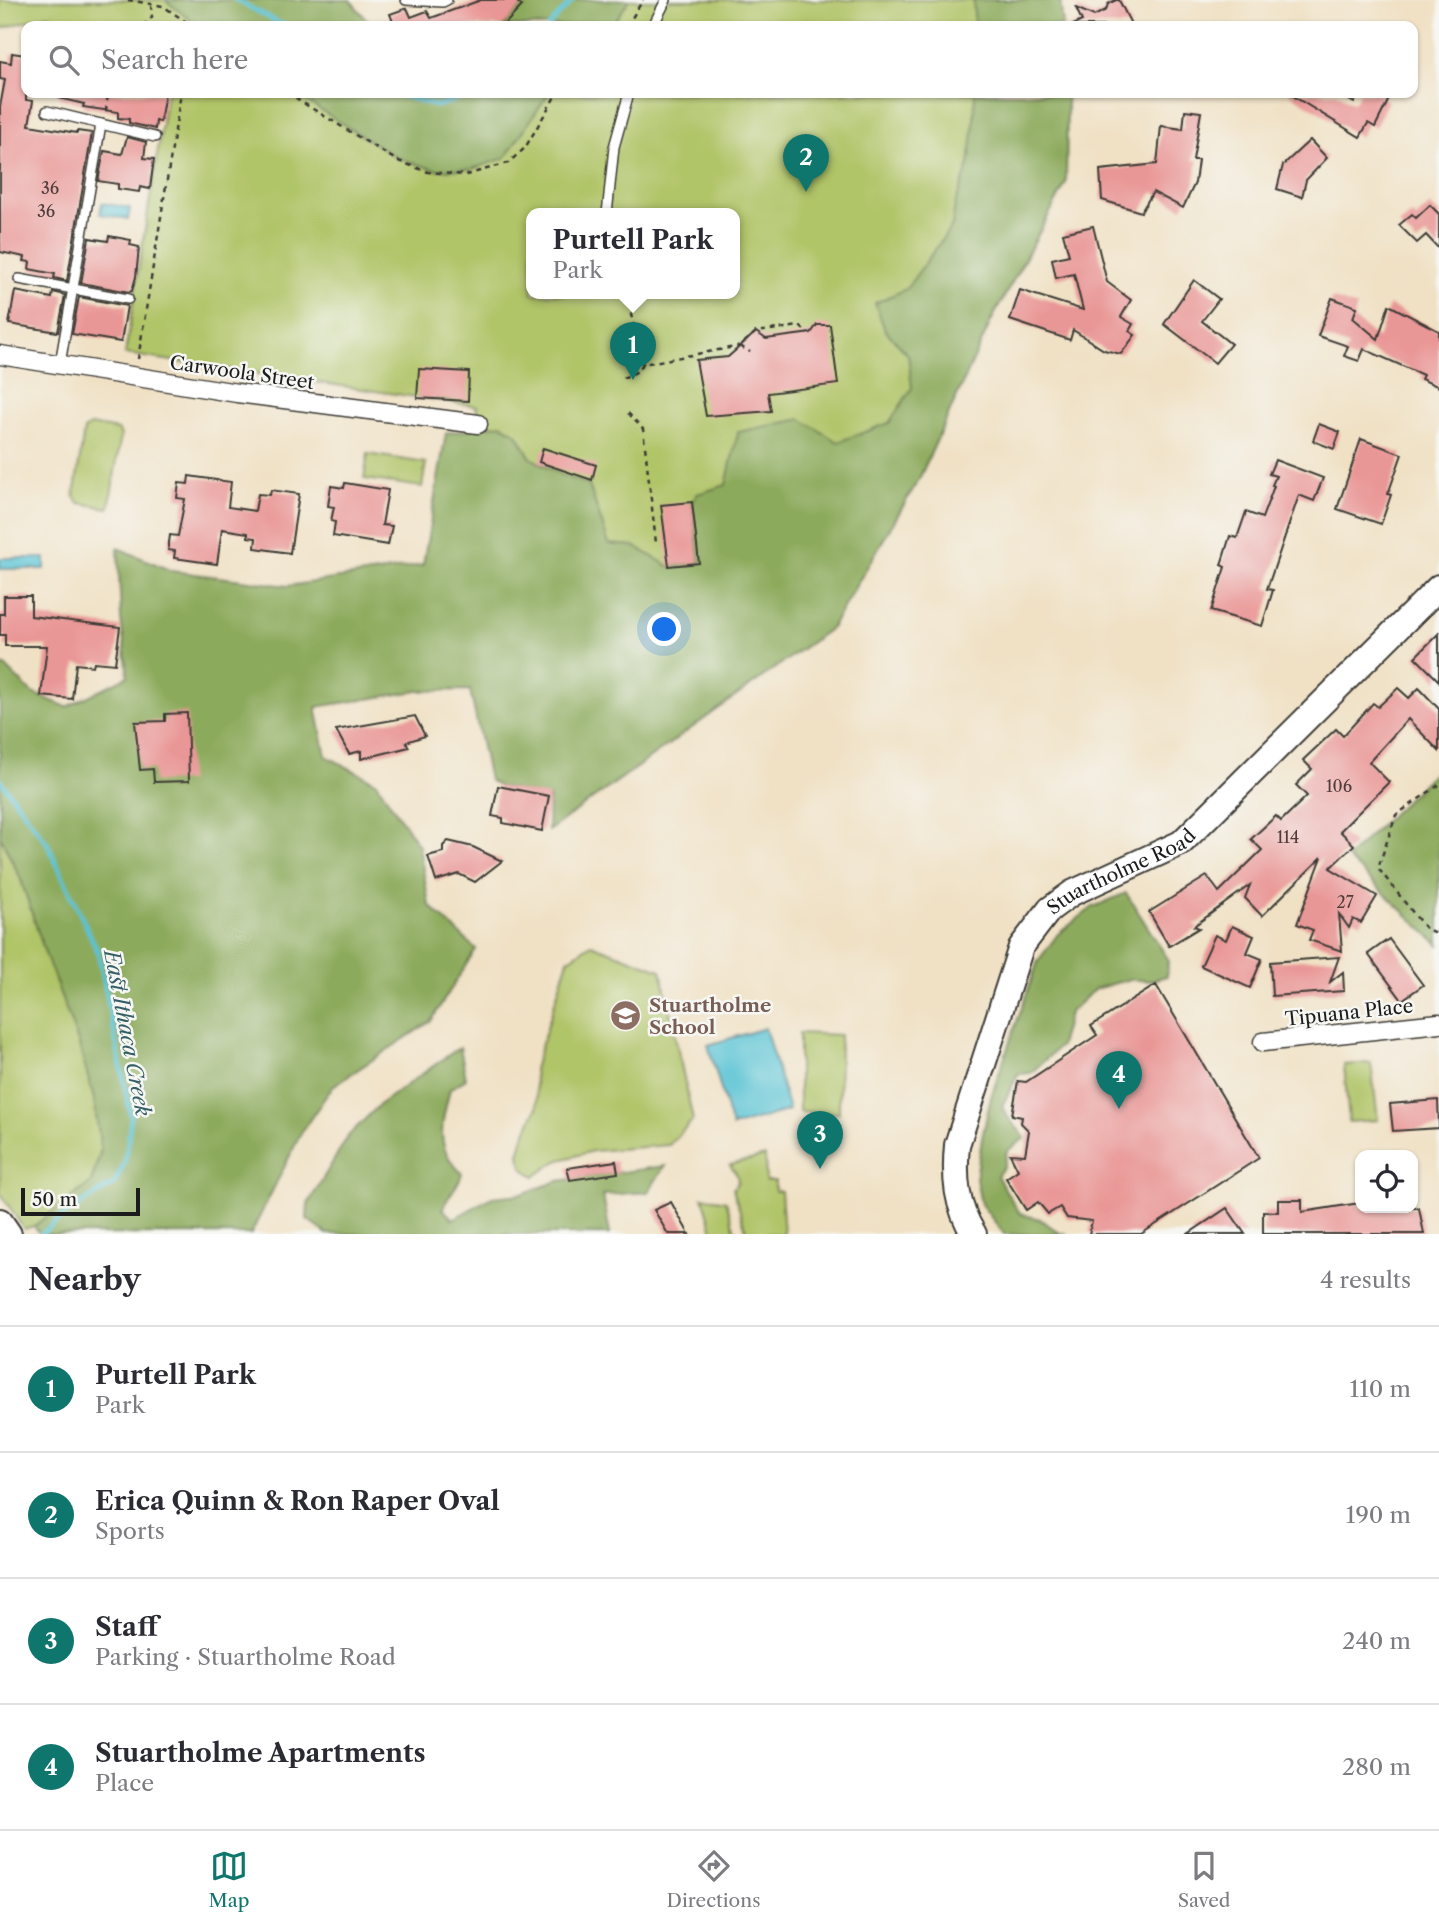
<!DOCTYPE html>
<html lang="en">
<head>
<meta charset="utf-8">
<style>
  body { margin:0; font-family:"Libre Caslon Text",serif; background:#f2f2f3; color:#2b2b33 }
  .controls { position:absolute; right:21px; bottom:21px; display:grid; overflow:hidden; border-radius:14px; box-shadow:0 2px 5px #0004 }
  .controls button { width:63px; height:63px; display:grid; place-items:center; padding:0; border:0; border-bottom:2px solid #e1e1e2; background:#fff; color:#2b2b33; font:35px sans-serif }
  .scale { position:absolute; left:21px; bottom:18px; width:119px; box-sizing:border-box; padding-left:7px; border:4px solid #1c1c1c; border-top:0; font-size:19px; line-height:24px; white-space:nowrap; color:#1c1c1c; -webkit-text-stroke:5px #f6f6f2; paint-order:stroke }
  .you { position:absolute; left:665px; top:630px; width:24px; height:24px; margin:-18px; border:5px solid #fff; border-radius:50%; background:#1a73e8; box-shadow:0 0 0 10px #1a73e833 }
  .badge { display:grid; place-items:center; width:46px; height:46px; border-radius:50%; background:#0f766e; color:#fff; font-size:23px; font-weight:700 }
  .pin { position:absolute; translate:-50% -58px; filter:drop-shadow(0 2px 4px #0008) }
  .pin::after { content:''; position:absolute; top:37px; width:24px; height:21px; background:inherit; clip-path:polygon(0 0,100% 0,50% 100%) }
  .popup { position:absolute; left:526px; top:208px; width:214px; height:91px; box-sizing:border-box; display:grid; place-content:center; border-radius:14px; background:#fff; filter:drop-shadow(0 2px 5px #0005); font-size:23px; white-space:nowrap; color:#7c7c81 }
  .popup b { font-size:26px; color:#2b2b33 }
  .popup::after { content:''; position:absolute; left:50%; top:100%; margin-left:-14px; border:14px solid transparent; border-top-color:#fff }
  .list { margin:0; padding:0; list-style:none }
  h2 { display:flex; justify-content:space-between; align-items:center; height:91px; margin:0; padding:0 28px; font-size:30px }
  h2 small { font-size:23px; font-weight:400; color:#7c7c81 }
  .list li { display:grid; grid-template-columns:46px 1fr auto; gap:21px; align-items:center; box-sizing:border-box; height:126px; padding:0 28px; border-top:2px solid #e1e1e2 }
  .list b { display:block; font-size:26px; white-space:nowrap }
  .list p { margin:0; font-size:23px; white-space:nowrap; color:#7c7c81 }
  .list em { font-size:23px; font-style:normal; color:#7c7c81 }
  .icon { flex:none; width:38px; height:38px; fill:none; stroke:currentColor; stroke-width:2; stroke-linecap:round; stroke-linejoin:round }
  .map { position:relative; flex:none; width:1439px; height:1234px; overflow:hidden }
  .search { position:absolute; background:#fff; box-shadow:0 2px 5px #0004; left:21px; right:21px; top:21px; height:77px; display:flex; align-items:center; gap:18px; box-sizing:border-box; padding:0 24px; border-radius:14px; color:#7c7c81; font-size:26px }
  .sheet { height:595px; background:#fff }
  nav { display:flex; justify-content:space-around; align-items:center; box-sizing:border-box; height:98px; border-top:2px solid #e1e1e2; background:#fff; font-size:19px; color:#7c7c81 }
  nav a { display:grid; justify-items:center; gap:4px }
  nav .on { color:#0f766e }
  .map>svg:first-child { display:block }
</style>
</head>
<body>
<div class="map">
<svg width="1439" height="1234" viewBox="0 0 1439 1234">
  <rect width="100%" height="100%" fill="#f6f6f2"/>
  <filter id="ink" filterUnits="userSpaceOnUse"><feTurbulence type="fractalNoise" baseFrequency=".0143" numOctaves="2"/><feDisplacementMap in="SourceGraphic" scale="14" xChannelSelector="R" yChannelSelector="G"/><feConvolveMatrix kernelMatrix="1 2 1 2 8 2 1 2 1" color-interpolation-filters="sRGB"/></filter>
  <filter id="wash" filterUnits="userSpaceOnUse"><feTurbulence type="fractalNoise" baseFrequency=".00686" numOctaves="4" result="noise"/><feDisplacementMap in="SourceGraphic" scale="28" xChannelSelector="R" yChannelSelector="G"/><feGaussianBlur stdDeviation="1.57" result="paint"/><feColorMatrix in="noise" values="0 0 0 0 0 0 0 0 0 0 0 0 0 0 0 0 0 1.4 0 .05"/><feComposite in="paint" operator="in"/></filter>
  <g filter="url(#wash)">
    <rect width="100%" height="100%" fill="#f0e1c5"/>
    <g fill="#b0c468" stroke="#667042" stroke-width="2" fill-rule="evenodd">
      <polygon points="0,0 350,0 372,26 92,26 48,15 0,29"/>
      <polygon points="527,0 1060,0 1063,26 503,26"/>
      <path d="M167,93H1067L1066,183L991,321L919,479L831,628L457,571L477,406L125,354ZM532,214H734V294H532Z"/>
      <polygon points="91,425 118,430 121,435 109,508 79,503 74,497 84,430"/>
      <polygon points="368,454 426,463 422,487 364,479"/>
      <polygon points="0,836 20,877 79,1044 94,1099 101,1150 91,1183 34,1226 24,1229 0,1193"/>
      <polygon points="591,944 661,970 693,1120 669,1145 593,1151 557,1161 535,1176 523,1169 519,1154 524,1136 537,1107 534,1069 568,960"/>
      <polygon points="799,1033 840,1035 839,1113 799,1112"/>
      <polygon points="1371,1063 1378,1120 1349,1122 1344,1065"/>
      <polygon points="765,1156 766,1181 775,1181 775,1191 781,1191 784,1234 747,1234 733,1189 738,1182 737,1175 730,1165"/>
      <polygon points="703,1197 726,1201 736,1234 714,1234"/>
    </g>
    <g fill="#8caa5c" stroke="#54633c" stroke-width="2">
      <polygon points="165,0 350,0 372,26 198,26"/>
      <polygon points="527,0 629,0 612,26 503,26"/>
      <polygon points="973,0 1060,0 1063,26 975,26"/>
      <polygon points="293,93 549,93 505,158 472,169 436,170 398,158"/>
      <polygon points="975,93 1067,93 1066,183 991,321 919,479 831,628 548,831 549,797 498,786 489,780 470,690 418,691 316,707 326,756 376,782 419,846 429,905 476,949 431,1021 333,1086 302,1131 251,1234 40,1234 34,1226 91,1183 101,1150 94,1099 79,1044 46,956 20,877 0,836 0,665 5,666 32,693 67,707 128,676 121,619 118,548 172,571 288,586 423,565 446,433 501,424 517,434 531,458 561,475 589,485 609,544 634,546 669,566 699,563 692,502 697,494 726,485 738,432 801,419 838,442 889,423 912,388 908,355 885,330 875,303 906,289 952,226 955,204 969,164 974,124"/>
      <polygon points="1439,768 1439,945 1347,858"/>
      <path d="M1126,893L1168,959L1167,976L1149,981L1130,979L1095,989L1069,1013L1060,1046L1031,1073L1018,1074L1002,1106C1007,1120 1017,1126 1025,1138L1007,1151L1004,1166L997,1176L1020,1214L1040,1219L1060,1233L1067,1234H1004L981,1204L976,1179L982,1138L991,1097L1006,1053L1038,961L1058,934L1093,907Z"/>
      <path d="M460,1047L466,1079L450,1089C442,1123 433,1147 462,1173C458,1189 448,1193 443,1209L453,1219L492,1197L522,1194L558,1181L665,1166L648,1192L603,1195L610,1234H327L307,1219L308,1204L348,1136L380,1104Z"/>
    </g>
    <g fill="#59c3d4" stroke="#3a7078" stroke-width="2">
      <polygon points="102,203 130,208 128,219 100,214"/>
      <rect x="0" y="558" width="45" height="11"/>
      <polygon points="765,1028 789,1110 732,1127 708,1045"/>
    </g>
    <g fill="none" stroke-linecap="round" stroke-linejoin="round">
      <g stroke="#59c3d4" stroke-width="4.5">
        <polyline points="236,0 285,26"/>
        <polyline points="549,26 573,0"/>
        <polyline points="392,93 437,106 476,93"/>
        <polyline points="0,780 47,843 98,952 131,1117 125,1162 114,1184 68,1212 41,1234"/>
      </g>
    </g>
    <g id="blocks">
      <g fill="#e99796">
        <polygon points="481,0 515,0 522,6 503,26 391,26 394,24 390,14 407,8 411,17 427,11 431,18"/>
        <polygon points="1116,0 1119,0 1132,26 1071,26 1082,21 1076,8 1094,16 1106,10 1108,4"/>
        <polygon points="12,53 26,55 26,100 33,101 29,125 77,133 77,131 92,133 67,281 54,278 55,274 29,269 30,262 24,261 25,257 0,252 0,107 5,80 0,79 0,61 11,63"/>
        <polygon points="60,93 165,93 160,122 156,121 155,129 129,123 129,119 118,118 118,112 83,107 84,104 59,98"/>
        <polygon points="1288,93 1337,93 1354,103 1360,93 1375,93 1388,101 1375,127 1368,123 1360,137"/>
        <polygon points="1185,110 1201,112 1193,160 1198,160 1195,183 1183,208 1153,192 1141,212 1102,200 1100,170 1157,164 1161,126 1183,129"/>
        <polygon points="127,137 146,142 144,158 154,159 150,189 140,187 139,192 118,189 118,184 98,181 104,151 122,154"/>
        <polygon points="1310,140 1327,158 1306,180 1302,197 1277,189 1283,165"/>
        <polygon points="1430,205 1439,214 1439,249 1426,235 1417,243 1399,225 1412,214 1416,218"/>
        <polygon points="1093,226 1107,282 1131,300 1121,317 1133,324 1129,331 1135,335 1121,354 1104,350 1073,330 1070,340 1010,320 1020,290 1083,310 1074,274 1056,278 1052,259 1069,255 1063,233"/>
        <polygon points="109,236 131,240 130,245 139,247 136,277 132,291 129,292 81,283 89,238 108,241"/>
        <polygon points="1194,280 1219,299 1202,321 1231,344 1215,363 1164,324"/>
        <polygon points="15,291 52,298 53,292 65,295 58,332 9,324"/>
        <polygon points="79,297 127,306 121,342 72,334"/>
        <polygon points="1332,298 1357,307 1353,318 1378,339 1389,305 1439,331 1439,387 1421,379 1423,375 1364,349 1359,361 1344,356 1348,346 1318,336"/>
        <polygon points="817,325 830,325 838,384 768,393 771,411 706,416 696,360 728,357 756,332 766,339 811,333"/>
        <polygon points="419,369 469,372 468,401 417,398"/>
        <polygon points="1319,424 1340,432 1334,449 1313,441"/>
        <polygon points="1361,439 1402,454 1388,494 1391,495 1381,524 1337,509"/>
        <polygon points="543,448 596,465 592,480 539,462"/>
        <polygon points="1275,460 1323,478 1314,501 1299,495 1267,589 1273,590 1262,626 1211,611 1225,567 1221,565 1230,536 1237,538 1246,512 1262,518 1274,486 1272,485 1276,476 1269,474"/>
        <polygon points="189,476 231,482 228,507 255,511 258,494 270,495 271,490 299,494 290,553 255,548 256,538 248,537 248,533 222,529 217,564 174,558 175,551 168,550 170,535 178,536 185,499 177,498 179,483 188,484"/>
        <polygon points="345,483 388,490 382,525 392,526 388,545 333,536 335,522 331,521 334,507 328,506 331,486 344,488"/>
        <polygon points="692,502 699,563 669,566 661,505"/>
        <polygon points="4,596 31,596 31,616 120,627 115,664 94,662 93,666 76,664 72,699 41,696 47,646 5,646 5,635 0,635 0,614 4,614"/>
        <polygon points="1439,633 1439,681 1415,657"/>
        <polygon points="1398,688 1409,698 1419,688 1439,709 1439,751 1408,719 1369,762 1389,782 1340,831 1354,845 1330,868 1377,896 1361,923 1353,919 1349,928 1339,914 1342,951 1309,940 1313,930 1297,924 1322,857 1262,916 1245,898 1250,885 1194,926 1199,928 1169,946 1149,912 1207,876 1219,892 1262,850 1251,839 1276,816 1281,821 1307,796 1296,785 1312,769 1303,760 1336,729 1343,736 1373,703 1378,707"/>
        <polygon points="187,713 189,781 154,782 153,769 140,770 135,722 165,721 165,714"/>
        <polygon points="415,716 425,736 406,742 409,747 361,759 361,751 349,754 336,730"/>
        <polygon points="498,786 549,796 542,831 503,823 503,818 492,816"/>
        <polygon points="448,841 473,847 502,861 475,882 459,874 436,881 428,856 443,852 443,846"/>
        <polygon points="1232,926 1254,936 1247,953 1262,959 1250,988 1201,966 1215,935 1226,940"/>
        <polygon points="1389,939 1423,985 1402,1000 1368,954"/>
        <polygon points="1339,957 1330,982 1343,972 1344,991 1272,996 1270,962"/>
        <polygon points="1156,985 1259,1158 1141,1234 1089,1234 1092,1221 1067,1218 1060,1207 1048,1214 1038,1202 1026,1210 1006,1178 1018,1170 1010,1154 1025,1155 1029,1131 1021,1123 1022,1117 1012,1115 1018,1081 1026,1082 1097,1035 1091,1026"/>
        <polygon points="1438,1100 1439,1128 1393,1131 1390,1104"/>
        <polygon points="616,1161 618,1173 570,1180 567,1168"/>
        <polygon points="1278,1200 1302,1200 1302,1212 1360,1203 1360,1208 1419,1208 1424,1234 1263,1234 1263,1211 1278,1212"/>
        <polygon points="671,1202 689,1234 668,1234 654,1210"/>
        <polygon points="1227,1208 1245,1234 1188,1234"/>
      </g>
    </g>
  </g>
  <g filter="url(#ink)">
    <use href="#blocks" fill-opacity="0" stroke="#3c3a35" stroke-width="2"/>
    <g fill="none" stroke-linecap="round" stroke-linejoin="round">
      <defs>
        <g id="lane">
          <polyline points="406,0 443,2 447,0"/>
          <polyline points="653,26 666,0"/>
          <polyline points="47,111 155,137"/>
          <polyline points="607,214 614,147 629,93"/>
          <polyline points="19,279 128,299"/>
          <polyline points="60,364 101,124"/>
        </g>
        <g id="street">
          <polyline points="0,355 237,393 478,424"/>
          <polyline points="1263,1042 1439,1023"/>
        </g>
        <g id="secondary">
          <polyline points="0,1221 9,1234"/>
          <path id="s1" d="M974,1234C956,1206 954,1178 957,1145L1021,947L1050,909L1072,893L1181,843L1439,587"/>
        </g>
      </defs>
      <use href="#lane" stroke="#3c3a35" stroke-width="12"/>
      <use href="#street" stroke="#3c3a35" stroke-width="21"/>
      <use href="#secondary" stroke="#3c3a35" stroke-width="28"/>
      <g stroke="#3c3a35" stroke-width="2.5" stroke-dasharray="5 5" stroke-linecap="butt">
        <polyline points="128,0 163,6 192,26"/>
        <polyline points="143,26 152,17 151,6"/>
        <polyline points="627,26 643,0"/>
        <polyline points="287,93 396,160 428,172 466,175 508,163 525,148 557,93"/>
        <polyline points="106,111 108,93"/>
        <polyline points="626,294 643,364"/>
        <polyline points="740,346 750,352"/>
        <polyline points="138,359 181,93"/>
        <polyline points="623,378 638,371 643,364 740,346 756,332 800,326 808,334"/>
        <polyline points="628,413 643,429 656,543"/>
        <polyline points="1439,785 1396,815 1378,868 1425,928 1439,935"/>
      </g>
      <use href="#lane" stroke="#fff" stroke-width="9"/>
      <use href="#street" stroke="#fff" stroke-width="18"/>
      <use href="#secondary" stroke="#fff" stroke-width="24"/>
    </g>
  </g>
  <defs>
    <symbol id="school-disc" viewBox="-11 -11 22 22"><circle r="9.5" fill="#8d6e63" stroke="#f6f6f2"/><path d="M0-5L7-2L0 1L-7-2ZM-4 1L0 2.5L4 1V4Q0 6-4 4Z" fill="#fff"/></symbol>
  </defs>
  <g fill-rule="evenodd">
    <use href="#school-disc" x="608" y="998" width="35" height="35"/>
  </g>
  <g text-anchor="middle" stroke-width="5" stroke-linejoin="round" paint-order="stroke">
    <g font-size="16" fill="#4f3b3a">
      <text x="50" y="194">36</text>
      <text x="46" y="217">36</text>
      <text x="1339" y="792">106</text>
      <text x="1288" y="843">114</text>
      <text x="1345" y="908">27</text>
    </g>
    <g font-size="19" fill="#1c1c1c" stroke="#f6f6f2">
      <text transform="translate(242 372) rotate(8)" y="7">Carwoola Street</text>
      <text dy="7" stroke="none"><textPath href="#s1" startOffset="429">Stuartholme Road</textPath></text>
      <text transform="translate(1349 1012) rotate(-6)" y="7">Tipuana Place</text>
    </g>
    <g font-size="19" font-weight="bold" fill="#785e54" stroke="#f6f6f2" text-anchor="start">
      <text x="649" y="1012">Stuartholme<tspan x="649" dy="22">School</tspan></text>
    </g>
    <g font-size="21" font-style="italic" fill="#345f66" stroke="#f6f6f2">
      <text transform="translate(127 1033) rotate(79)" y="7">East Ithaca Creek</text>
    </g>
  </g>
</svg>
<div class="controls">
<button><svg class="icon" aria-label="locate" viewBox="0 0 24 24"><circle cx="12" cy="12" r="6"/><path d="M12 2v4M12 18v4M2 12h4M18 12h4"/></svg></button>
</div>
<div class="scale">50 m</div>
<div class="you"></div>
<div class="pin badge" style="left:633px;top:380px">1</div>
<div class="popup"><b>Purtell Park</b>Park</div>
<div class="pin badge" style="left:806px;top:192px">2</div>
<div class="pin badge" style="left:820px;top:1169px">3</div>
<div class="pin badge" style="left:1119px;top:1109px">4</div>
<div class="search"><svg class="icon" aria-label="search" viewBox="0 0 24 24"><circle cx="10" cy="10" r="6"/><path d="M15 15l6 6"/></svg>Search here</div>
</div>
<section class="sheet">
<h2>Nearby<small>4 results</small></h2>
<ul class="list">
<li><span class="badge">1</span><div><b>Purtell Park</b><p>Park</p></div><em>110 m</em></li>
<li><span class="badge">2</span><div><b>Erica Quinn &amp; Ron Raper Oval</b><p>Sports</p></div><em>190 m</em></li>
<li><span class="badge">3</span><div><b>Staff</b><p>Parking · Stuartholme Road</p></div><em>240 m</em></li>
<li><span class="badge">4</span><div><b>Stuartholme Apartments</b><p>Place</p></div><em>280 m</em></li>
</ul>
</section>
<nav>
<a class="on"><svg class="icon" aria-label="map" viewBox="0 0 24 24"><path d="M3 6l6-2 6 2 6-2v14l-6 2-6-2-6 2zM9 4v14M15 6v14"/></svg>Map</a>
<a><svg class="icon" aria-label="directions" viewBox="0 0 24 24"><path d="M12 3l9 9-9 9-9-9zM9 14v-3h6M13 9l2 2-2 2"/></svg>Directions</a>
<a><svg class="icon" aria-label="saved" viewBox="0 0 24 24"><path d="M7 4h10v16l-5-4-5 4z"/></svg>Saved</a>
</nav>
</body>
</html>
